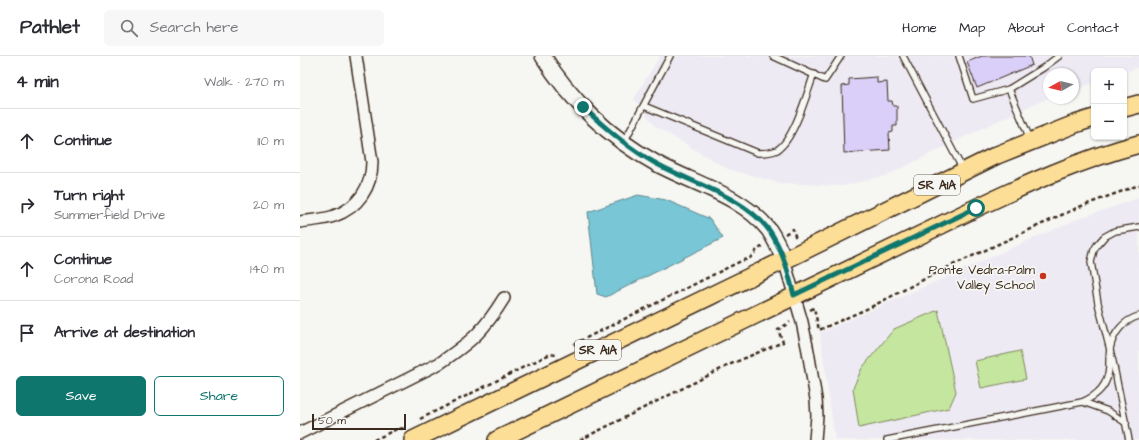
<!DOCTYPE html>
<html lang="en">
<head>
<meta charset="utf-8">
<style>
  body { margin:0; font-family:"Architects Daughter",sans-serif; background:#f7f7f7; color:#2b2b33 }
  .controls { position:absolute; right:12px; top:12px; display:grid; overflow:hidden; border-radius:6px; box-shadow:0 1px 3px #0004 }
  .controls button { width:36px; height:36px; display:grid; place-items:center; padding:0; border:0; border-bottom:1px solid #e1e1e2; background:#fff; color:#2b2b33; font:20px sans-serif }
  .compass { position:absolute; left:743px; top:12px; width:36px; height:36px; border-radius:50%; background:#fff; box-shadow:0 1px 3px #0004; rotate:262deg }
  .scale { position:absolute; left:12px; bottom:10px; width:94px; box-sizing:border-box; padding-left:4px; border:2px solid #3b2a1e; border-top:0; font-size:11px; line-height:14px; white-space:nowrap; color:#3b2a1e; -webkit-text-stroke:3px #f6f6f2; paint-order:stroke }
  .stop { position:absolute; width:12px; height:12px; margin:-9px; border:3px solid #0f766e; border-radius:50%; background:#fff }
  .stop.end { background:#0f766e; border-color:#fff; box-shadow:0 1px 4px #0008 }
  .list { margin:0; padding:0; list-style:none }
  h2 { display:flex; justify-content:space-between; align-items:center; height:52px; margin:0; padding:0 16px; font-size:17px }
  h2 small { font-size:13px; font-weight:400; color:#7c7c81 }
  .list li { display:grid; grid-template-columns:26px 1fr auto; gap:12px; align-items:center; box-sizing:border-box; height:64px; padding:0 16px; border-top:1px solid #e1e1e2 }
  .list b { display:block; font-size:15px; white-space:nowrap }
  .list p { margin:0; font-size:13px; white-space:nowrap; color:#7c7c81 }
  .list em { font-size:13px; font-style:normal; color:#7c7c81 }
  .actions { display:flex; gap:8px; padding:12px 16px }
  .actions a { flex:1; padding:9px 0; border:1px solid #0f766e; border-radius:6px; text-align:center; font-size:14px; color:#0f766e }
  .actions .main { background:#0f766e; color:#fff }
  .icon { flex:none; width:22px; height:22px; fill:none; stroke:currentColor; stroke-width:2; stroke-linecap:round; stroke-linejoin:round }
  .map { position:relative; flex:none; width:839px; height:384px; overflow:hidden }
  header { display:flex; align-items:center; gap:24px; box-sizing:border-box; height:56px; padding:0 20px; background:#fff; border-bottom:1px solid #e1e1e2 }
  header strong { font-size:19px }
  nav { display:flex; gap:22px; margin-inline-start:auto; font-size:14px }
  .search { width:280px; height:36px; background:#f7f7f7; display:flex; align-items:center; gap:10px; box-sizing:border-box; padding:0 14px; border-radius:6px; color:#7c7c81; font-size:15px }
  main { display:flex }
  aside { flex:1; background:#fff }
  .map>svg:first-child { display:block }
</style>
</head>
<body>
<header>
<strong>Pathlet</strong>
<div class="search"><svg class="icon" aria-label="search" viewBox="0 0 24 24"><circle cx="10" cy="10" r="6"/><path d="M15 15l6 6"/></svg>Search here</div>
<nav><a>Home</a><a>Map</a><a>About</a><a>Contact</a></nav>
</header>
<main>
<aside>
<h2>4 min<small>Walk · 270 m</small></h2>
<ul class="list">
<li><svg class="icon" aria-label="ahead" viewBox="0 0 24 24"><path d="M12 20V5M6 11l6-6 6 6"/></svg><div><b>Continue</b></div><em>110 m</em></li>
<li><svg class="icon" aria-label="right" viewBox="0 0 24 24"><path d="M7 20v-9h11M14 6l5 5-5 5"/></svg><div><b>Turn right</b><p>Summerfield Drive</p></div><em>20 m</em></li>
<li><svg class="icon" aria-label="ahead" viewBox="0 0 24 24"><path d="M12 20V5M6 11l6-6 6 6"/></svg><div><b>Continue</b><p>Corona Road</p></div><em>140 m</em></li>
<li><svg class="icon" aria-label="arrive" viewBox="0 0 24 24"><path d="M6 21V4h12l-3 4 3 4H6"/></svg><div><b>Arrive at destination</b></div></li>
</ul>
<div class="actions"><a class="main">Save</a><a>Share</a></div>
</aside>
<div class="map">
<svg width="839" height="384" viewBox="0 0 839 384">
  <rect width="100%" height="100%" fill="#f6f6f2"/>
  <filter id="ink" filterUnits="userSpaceOnUse"><feTurbulence type="fractalNoise" baseFrequency=".025" numOctaves="2"/><feDisplacementMap in="SourceGraphic" scale="8" xChannelSelector="R" yChannelSelector="G"/><feConvolveMatrix kernelMatrix="1 2 1 2 8 2 1 2 1" color-interpolation-filters="sRGB"/></filter>
  <g filter="url(#ink)">
    <g fill="#edeaf4">
      <polygon points="360,0 839,0 839,11 824,16 824,15 794,15 794,27 773,34 773,18 749,18 749,42 750,42 736,47 672,77 588,119 543,130 480,127 428,113 355,70 334,43"/>
      <polygon points="839,142 839,384 535,384 520,277 775,164"/>
    </g>
    <g fill="#c4e69f" stroke="#80885e">
      <polygon points="638,254 656,336 649,352 559,372 553,332 562,312 594,273"/>
      <polygon points="720,295 726,323 681,332 675,305"/>
    </g>
    <polygon fill="#78c6d6" stroke="#60888c" points="338,139 366,144 410,163 423,182 306,241 297,238 288,156"/>
    <g fill="#d9cff8" stroke="#3b2a1e">
      <polygon points="682,0 729,0 732,9 677,32 667,6"/>
      <polygon points="577,21 577,27 587,26 588,45 592,45 593,50 597,50 597,70 593,70 593,76 589,77 590,94 544,97 542,30 549,29 549,23"/>
    </g>
    <g fill="none" stroke-linecap="round" stroke-linejoin="round">
      <defs>
        <g id="lane">
          <polyline points="473,0 525,24 541,0"/>
          <polyline points="603,0 663,114"/>
          <polyline points="659,0 673,43 709,33 730,83"/>
          <polyline points="709,33 743,12 759,0"/>
          <path d="M344,50L458,97C465,97 471,97 477,94C494,84 507,37 514,18"/>
          <polyline points="324,86 370,0"/>
          <polyline points="783,346 808,355 826,367"/>
          <path d="M587,384L782,346C797,340 808,329 809,312C809,306 809,299 810,293C813,277 824,264 839,260"/>
          <polyline points="829,384 813,306 798,247 791,206 794,194 797,189 804,181 815,175 839,171"/>
        </g>
        <g id="street">
          <path d="M0,166C11,164 23,164 34,160C58,152 72,131 72,106L56,0"/>
          <polyline points="484,204 502,266 508,295 516,343 517,360 515,384"/>
          <path d="M0,377L140,307C153,298 166,289 177,278C188,267 196,255 204,242"/>
        </g>
        <path id="secondary" d="M243,0C269,43 310,82 354,106C391,127 442,139 469,174C475,183 480,194 484,204"/>
        <g id="primary">
          <polyline points="824,52 839,48"/>
          <polyline points="113,384 499,197 697,99 775,68 794,62"/>
          <path d="M197,384L676,152C729,127 782,103 839,88"/>
        </g>
      </defs>
      <use href="#lane" stroke="#3b2a1e" stroke-width="8"/>
      <use href="#street" stroke="#3b2a1e" stroke-width="14"/>
      <use href="#secondary" stroke="#3b2a1e" stroke-width="18"/>
      <use href="#primary" stroke="#3b2a1e" stroke-width="20"/>
      <g stroke="#3b2a1e" stroke-width="2.5" stroke-dasharray="4 3" stroke-linecap="butt">
        <polyline points="485,178 493,173 496,183"/>
        <polyline points="510,254 514,252 519,274 571,251 642,214 779,151 839,129"/>
        <polyline points="274,289 276,287 439,206 450,202 457,194 463,190"/>
        <polyline points="120,363 250,298 256,299"/>
        <polyline points="74,384 97,373 105,372"/>
        <polyline points="280,384 431,308 483,286 478,274 490,266"/>
      </g>
      <use href="#lane" stroke="#f6f6f2" stroke-width="5.5"/>
      <use href="#street" stroke="#f6f6f2" stroke-width="11"/>
      <use href="#secondary" stroke="#f6f6f2" stroke-width="15"/>
      <use href="#primary" stroke="#fdde96" stroke-width="17"/>
    </g>
  </g>
  <g fill="none" stroke-linecap="round" stroke-linejoin="round" filter="url(#ink)">
    <path stroke="#0f766e" stroke-width="5" d="M283,51C305,72 328,92 355,107C391,127 443,140 469,174C483,194 488,216 494,239L676,152"/>
  </g>
  <circle fill="#c8321e" stroke="#f6f6f2" stroke-width="1.5" cx="743" cy="220" r="4"/>
  <g text-anchor="middle" stroke-width="3.5" stroke-linejoin="round" paint-order="stroke">
    <g fill="#f6f6f2" stroke="#73675e" stroke-width="1">
      <rect x="614" y="119" width="46" height="20" rx="3"/>
      <rect x="275" y="284" width="46" height="20" rx="3"/>
    </g>
    <g font-size="12" font-weight="bold" fill="#3b2a1e">
      <text x="637" y="133">SR A1A</text>
      <text x="298" y="298">SR A1A</text>
    </g>
    <g font-size="13" fill="#3b2a1e" stroke="#f6f6f2" text-anchor="end">
      <text x="735" y="218">Ponte Vedra-Palm<tspan x="735" dy="15">Valley School</tspan></text>
    </g>
  </g>
</svg>
<div class="controls">
<button>+</button>
<button>−</button>
</div>
<svg class="compass" viewBox="-18 -18 36 36"><path d="M0-13l5 13h-10z" fill="#e53935"/><path d="M0 13l5-13h-10z" fill="#7c7c81"/></svg>
<div class="scale">50 m</div>
<div class="stop" style="left:676px;top:152px"></div>
<div class="stop end" style="left:283px;top:51px"></div>
</div>
</main>
</body>
</html>
